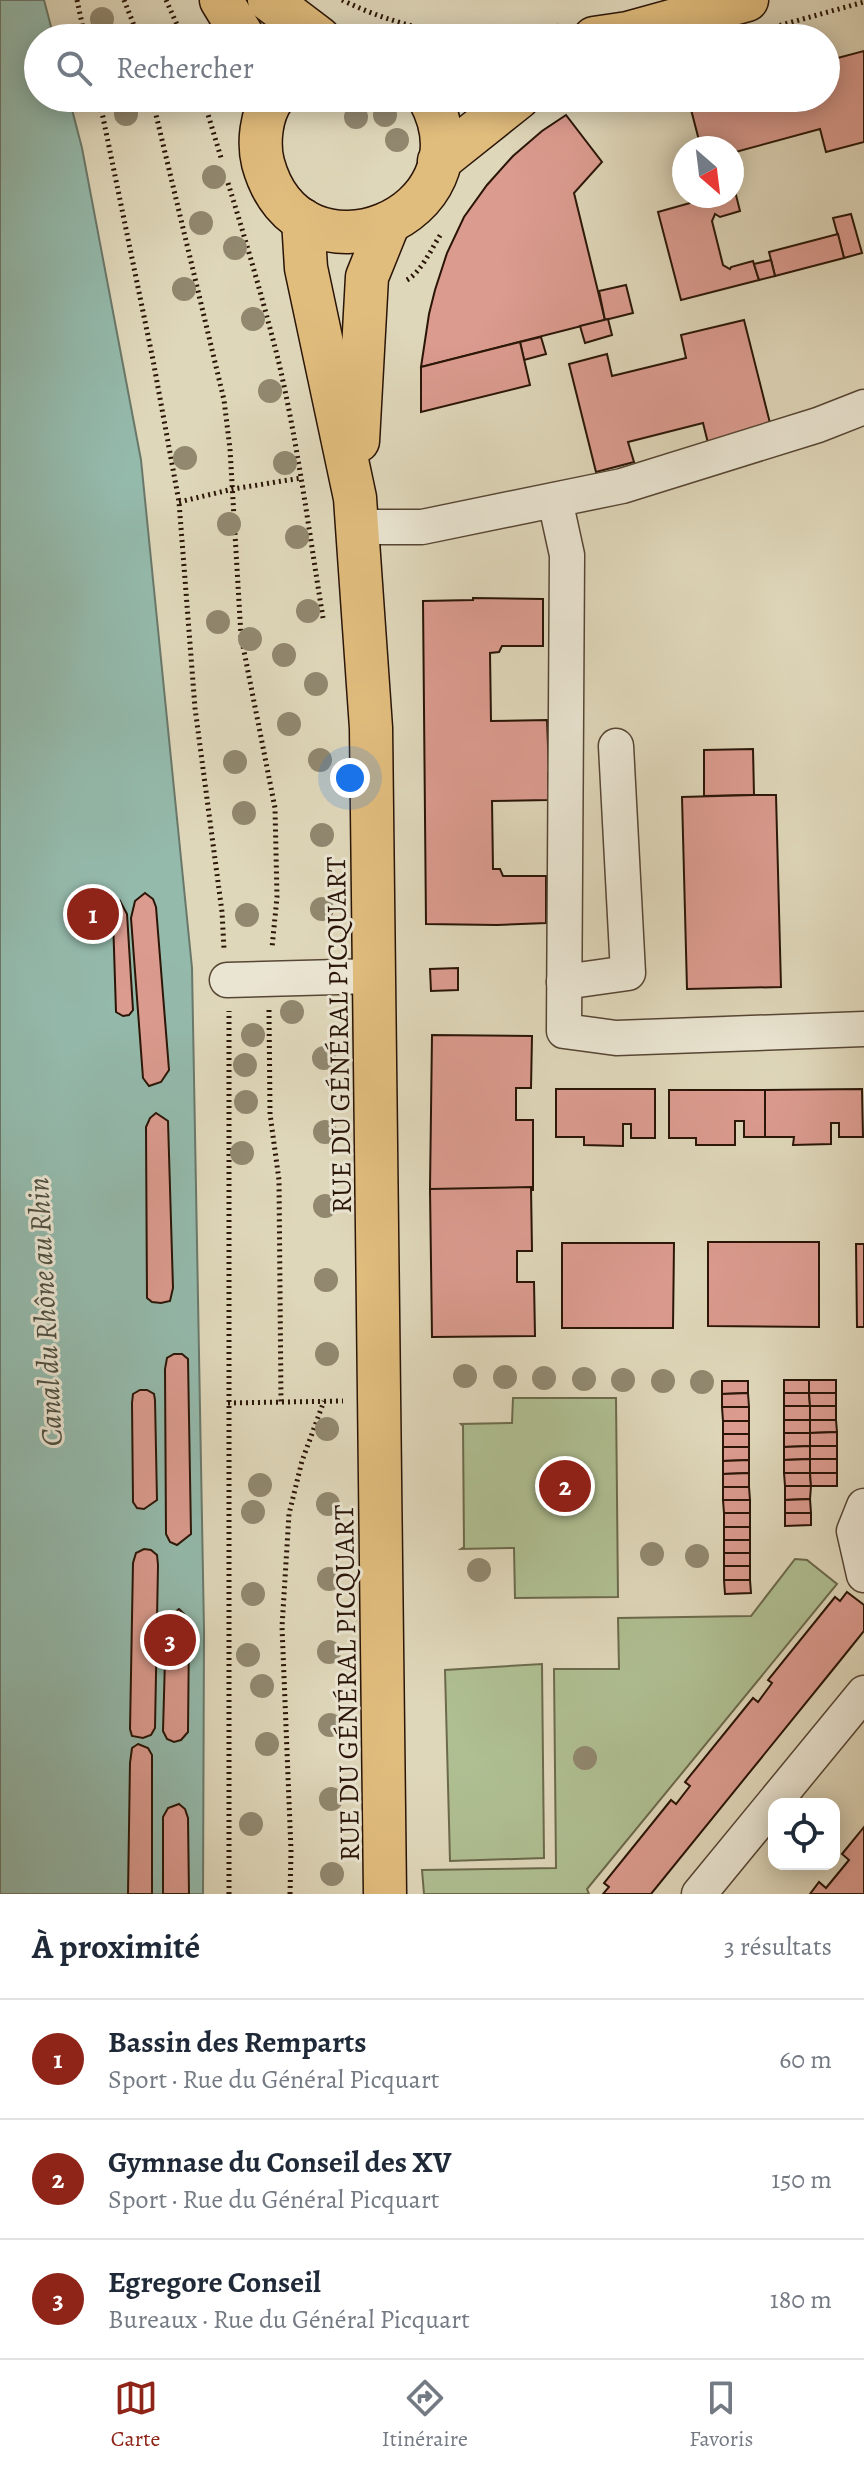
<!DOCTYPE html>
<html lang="fr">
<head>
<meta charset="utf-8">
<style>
  body { margin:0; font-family:Alegreya,serif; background:#f2f2f3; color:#1f2937 }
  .controls { position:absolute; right:24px; bottom:24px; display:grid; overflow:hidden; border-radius:16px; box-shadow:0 4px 20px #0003 }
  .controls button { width:72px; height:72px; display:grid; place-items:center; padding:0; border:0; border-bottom:2px solid #e0e1e3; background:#fff; color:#1f2937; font:40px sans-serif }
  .compass { position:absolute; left:672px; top:136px; width:72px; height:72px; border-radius:50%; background:#fff; box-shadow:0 4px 20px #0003; rotate:152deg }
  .you { position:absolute; left:350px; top:778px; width:28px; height:28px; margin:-20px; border:6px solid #fff; border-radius:50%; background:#1a73e8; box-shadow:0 0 0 12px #1a73e833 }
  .badge { display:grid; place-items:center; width:52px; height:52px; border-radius:50%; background:#8f2418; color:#fff; font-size:26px; font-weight:700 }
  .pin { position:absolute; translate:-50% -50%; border:4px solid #fff; box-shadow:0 2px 8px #0006 }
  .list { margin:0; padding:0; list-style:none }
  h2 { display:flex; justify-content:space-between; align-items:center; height:104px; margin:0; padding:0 32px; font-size:34px }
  h2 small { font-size:26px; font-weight:400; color:#747a83 }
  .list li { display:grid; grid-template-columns:52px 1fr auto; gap:24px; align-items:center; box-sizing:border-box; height:120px; padding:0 32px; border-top:2px solid #e0e1e3 }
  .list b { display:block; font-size:30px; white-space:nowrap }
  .list p { margin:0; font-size:26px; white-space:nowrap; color:#747a83 }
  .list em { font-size:26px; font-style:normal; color:#747a83 }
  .icon { flex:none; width:44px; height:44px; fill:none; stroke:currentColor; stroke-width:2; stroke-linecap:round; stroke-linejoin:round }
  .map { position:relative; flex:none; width:864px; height:1894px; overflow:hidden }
  .search { position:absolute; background:#fff; box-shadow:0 4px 20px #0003; left:24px; right:24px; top:24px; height:88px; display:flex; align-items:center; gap:20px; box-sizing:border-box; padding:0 28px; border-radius:44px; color:#747a83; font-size:30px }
  .sheet { height:464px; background:#fff }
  nav { display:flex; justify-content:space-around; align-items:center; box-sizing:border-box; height:112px; border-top:2px solid #e0e1e3; background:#fff; font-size:22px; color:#747a83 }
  nav a { display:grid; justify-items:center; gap:4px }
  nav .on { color:#8f2418 }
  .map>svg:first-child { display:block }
</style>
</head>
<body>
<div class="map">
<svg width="864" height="1894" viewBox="0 0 864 1894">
  <rect width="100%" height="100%" fill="#dfd7ba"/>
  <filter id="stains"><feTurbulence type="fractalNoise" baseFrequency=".0025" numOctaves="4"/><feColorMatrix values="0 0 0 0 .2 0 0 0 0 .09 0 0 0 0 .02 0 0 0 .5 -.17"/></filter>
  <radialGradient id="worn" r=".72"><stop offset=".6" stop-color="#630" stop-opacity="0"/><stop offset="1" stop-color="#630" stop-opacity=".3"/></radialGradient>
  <g fill="#afbf92" stroke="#6c6a4c" stroke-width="2">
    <polygon points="513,1398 616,1398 618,1597 515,1598 514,1548 461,1549 464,1547 463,1426 461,1424 512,1423"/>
    <polygon points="795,1559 807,1560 837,1584 587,1889 589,1894 424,1894 422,1870 556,1868 554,1669 619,1669 618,1618 751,1616"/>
    <polygon points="542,1664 544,1858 450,1861 445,1670"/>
  </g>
  <polygon fill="#94baac" stroke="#6a786a" stroke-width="2" points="0,0 44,0 54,38 38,38 38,98 69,98 82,148 141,460 192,968 204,1630 203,1894 0,1894"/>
  <g fill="#db9b8f" stroke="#2a1507" stroke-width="2">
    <polygon points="864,51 864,142 826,152 820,129 732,153 732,148 701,148 688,98 826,98 826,61"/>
    <polygon points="566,115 602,162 574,193 605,320 421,367 429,314 435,290 447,253 464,217 487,185 513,156 542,131"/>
    <polygon points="732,191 735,191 740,211 720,217 715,214 712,221 723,265 730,269 731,267 753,261 759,280 681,300 658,212 715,196 732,196"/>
    <polygon points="851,214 862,253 844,258 833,218"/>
    <polygon points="838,234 844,258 775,276 769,252"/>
    <polygon points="771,260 775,276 759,280 754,264"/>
    <polygon points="626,285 633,313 605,320 599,291"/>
    <polygon points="608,319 612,335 585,343 580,326"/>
    <polygon points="744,320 771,427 708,443 703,423 628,442 634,462 596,472 569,364 607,354 612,376 686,358 681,335"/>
    <polygon points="541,337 546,354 524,360 520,342"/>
    <polygon points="520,342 530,385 421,412 421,367"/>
    <polygon points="473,598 543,599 543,646 502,646 499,652 490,653 491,721 547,720 549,772 548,773 548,800 492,801 493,869 500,869 503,876 546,876 546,923 497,925 426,924 423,601 473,600"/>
    <polygon points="753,749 754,795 704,796 704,750"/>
    <polygon points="754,795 776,795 781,987 687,989 682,797"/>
    <polygon points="145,893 153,899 156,907 169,1070 161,1082 149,1086 143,1078 131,918 135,901"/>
    <polygon points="120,901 127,914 133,1010 129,1015 123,1016 116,1012 113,918 116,905"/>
    <polygon points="458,968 458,990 431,991 430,969"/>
    <polygon points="432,1035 532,1036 531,1088 516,1088 516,1120 533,1120 533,1190 430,1189"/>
    <polygon points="556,1089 655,1089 655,1138 631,1138 631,1124 623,1124 623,1146 584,1145 584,1137 556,1137"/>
    <polygon points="862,1089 863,1137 839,1137 839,1123 831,1123 831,1144 793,1145 794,1137 765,1137 765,1090"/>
    <polygon points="669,1090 765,1090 765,1137 744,1137 744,1121 735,1121 735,1145 696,1145 696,1138 669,1138"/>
    <polygon points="156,1113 168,1121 173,1288 170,1301 161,1303 152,1302 147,1298 146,1127 150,1118"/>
    <polygon points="531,1187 532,1251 517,1251 517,1282 534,1282 535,1336 432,1337 430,1189"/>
    <polygon points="708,1242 819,1242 819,1327 708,1326"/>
    <polygon points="562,1243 674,1243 673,1328 562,1328"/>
    <polygon points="856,1244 864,1244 864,1327 857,1327"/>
    <polygon points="174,1354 182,1354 188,1359 191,1534 177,1545 170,1542 166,1534 165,1369 167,1358"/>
    <rect x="784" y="1380" width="25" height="13"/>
    <rect x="809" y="1380" width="27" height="13"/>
    <polygon points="722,1381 748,1381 748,1393 722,1394"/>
    <polygon points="140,1390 147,1390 154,1394 155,1400 157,1500 144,1509 137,1508 133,1502 132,1403 133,1394"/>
    <polygon points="748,1393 749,1407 722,1407 722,1394"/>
    <polygon points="784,1393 809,1393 810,1406 784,1406"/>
    <polygon points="809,1393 836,1393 836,1406 810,1406"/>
    <rect x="784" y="1406" width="26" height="14"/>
    <rect x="810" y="1406" width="26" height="14"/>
    <polygon points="722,1407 749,1407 749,1421 723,1421"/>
    <rect x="784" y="1420" width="26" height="13"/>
    <polygon points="810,1420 836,1420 837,1432 810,1433"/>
    <rect x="723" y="1421" width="26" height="13"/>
    <polygon points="837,1432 837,1446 810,1446 810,1433"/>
    <polygon points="784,1433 810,1433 810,1446 784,1447"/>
    <rect x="723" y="1434" width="26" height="13"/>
    <rect x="810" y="1446" width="27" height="13"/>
    <polygon points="810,1446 810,1459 784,1460 784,1447"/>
    <polygon points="723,1447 749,1447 749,1460 723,1461"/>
    <rect x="810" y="1459" width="27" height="14"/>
    <polygon points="810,1459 810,1473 784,1473 784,1460"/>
    <polygon points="749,1460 749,1473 723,1474 723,1461"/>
    <polygon points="749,1473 749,1487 723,1487 723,1474"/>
    <polygon points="784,1473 810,1473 811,1486 785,1486"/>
    <polygon points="810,1473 837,1473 837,1486 811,1486"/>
    <polygon points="785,1486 811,1486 810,1499 785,1500"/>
    <polygon points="723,1487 749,1487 750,1500 723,1500"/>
    <polygon points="810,1499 811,1513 785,1513 785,1500"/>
    <polygon points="723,1500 750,1500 750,1513 724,1513"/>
    <rect x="724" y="1513" width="26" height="14"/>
    <polygon points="785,1513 811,1513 811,1525 785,1526"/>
    <rect x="724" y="1527" width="26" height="13"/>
    <rect x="724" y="1540" width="26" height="13"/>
    <polygon points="144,1549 151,1550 157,1555 158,1565 155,1728 151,1735 143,1738 132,1736 130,1729 133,1563 136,1553"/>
    <rect x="724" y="1553" width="26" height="13"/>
    <rect x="724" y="1566" width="26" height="14"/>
    <polygon points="724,1580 750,1580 751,1593 725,1594"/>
    <polygon points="847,1592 864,1605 864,1631 839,1662 651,1894 603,1894 609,1887 604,1883 671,1800 676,1804 690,1786 685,1782 753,1698 758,1702 772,1683 768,1680 835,1597 840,1601"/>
    <polygon points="179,1609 187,1617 189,1629 188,1732 181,1740 174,1742 167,1739 163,1731 166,1623 171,1615"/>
    <polygon points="138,1744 148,1748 152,1755 152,1894 128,1894 130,1763 132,1748"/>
    <polygon points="179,1804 185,1809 188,1818 189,1894 163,1894 163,1817 168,1808"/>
    <polygon points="864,1827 864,1894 810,1894 819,1882 826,1888 849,1860 842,1854"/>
  </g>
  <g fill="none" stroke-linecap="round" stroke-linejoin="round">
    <defs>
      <g id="minor">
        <polyline points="555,500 567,555 564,1031 616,1038 864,1029"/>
        <polyline points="358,527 422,527 622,486 818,425 864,407"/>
        <polyline points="227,980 375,976"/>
        <polyline points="564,982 628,973 616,746"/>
        <polyline points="864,1506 854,1531 864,1575"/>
        <polyline points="699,1894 864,1693"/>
      </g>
      <g id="major">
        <polyline points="221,0 244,38"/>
        <polyline points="269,0 319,38"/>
        <polyline points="594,38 628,33 747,0"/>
        <path d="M273,98C261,115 258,143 263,163C299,296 493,216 429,98"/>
        <polyline points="439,161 518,98"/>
        <polyline points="303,220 306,268 355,498 371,728 385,1894"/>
        <polyline points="358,441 367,277 388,225"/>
      </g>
    </defs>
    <use href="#minor" stroke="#574634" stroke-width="37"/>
    <use href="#major" stroke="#2a1507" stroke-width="45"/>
    <g stroke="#2a1507" stroke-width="5" stroke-dasharray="2 4" stroke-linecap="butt">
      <polyline points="77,0 85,38"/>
      <polyline points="124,0 139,38"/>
      <polyline points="166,0 183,38"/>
      <path d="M342,0C410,33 485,46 558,26"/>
      <polyline points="774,27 864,2"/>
      <polyline points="99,98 153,360 179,502 195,708 222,912 224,949"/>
      <polyline points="152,98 224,400 230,449 241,636 275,808 277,897 272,948"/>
      <polyline points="203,98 222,161"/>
      <path d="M228,183C246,241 263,300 278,359C298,444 309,532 323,618"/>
      <path d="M407,280C422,271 431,249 441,234"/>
      <polyline points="179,502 233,489 301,478"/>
      <polyline points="269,1010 270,1114 279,1180 281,1403"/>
      <polyline points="228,1403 343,1401"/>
      <polyline points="229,1894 229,1011"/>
      <polyline points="290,1894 291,1851 282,1627 289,1514 302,1461 324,1401"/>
    </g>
    <use href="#minor" stroke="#eae5d2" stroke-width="34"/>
    <use href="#major" stroke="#e0bc7d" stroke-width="42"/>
  </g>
  <g fill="#91886f">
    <circle cx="102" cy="19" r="12"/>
    <circle cx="126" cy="114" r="12"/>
    <circle cx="385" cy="115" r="12"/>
    <circle cx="356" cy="117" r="12"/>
    <circle cx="397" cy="140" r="12"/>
    <circle cx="214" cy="177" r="12"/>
    <circle cx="201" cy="223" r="12"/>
    <circle cx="235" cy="248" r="12"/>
    <circle cx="184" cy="289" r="12"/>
    <circle cx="253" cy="319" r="12"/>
    <circle cx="270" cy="391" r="12"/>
    <circle cx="185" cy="458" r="12"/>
    <circle cx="285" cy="463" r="12"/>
    <circle cx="229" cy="524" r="12"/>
    <circle cx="297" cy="537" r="12"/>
    <circle cx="308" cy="611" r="12"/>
    <circle cx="218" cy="622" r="12"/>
    <circle cx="250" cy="639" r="12"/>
    <circle cx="284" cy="655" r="12"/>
    <circle cx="316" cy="684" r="12"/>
    <circle cx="289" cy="724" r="12"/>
    <circle cx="320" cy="760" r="12"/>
    <circle cx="235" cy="762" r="12"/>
    <circle cx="244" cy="813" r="12"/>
    <circle cx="322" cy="835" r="12"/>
    <circle cx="322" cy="909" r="12"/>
    <circle cx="247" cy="915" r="12"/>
    <circle cx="292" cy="1012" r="12"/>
    <circle cx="253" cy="1035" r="12"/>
    <circle cx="324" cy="1058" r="12"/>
    <circle cx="245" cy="1065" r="12"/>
    <circle cx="246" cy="1102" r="12"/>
    <circle cx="325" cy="1132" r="12"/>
    <circle cx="242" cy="1153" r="12"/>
    <circle cx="325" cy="1206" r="12"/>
    <circle cx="326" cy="1280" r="12"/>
    <circle cx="327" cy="1354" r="12"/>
    <circle cx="465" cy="1376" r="12"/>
    <circle cx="505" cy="1377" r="12"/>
    <circle cx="544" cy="1378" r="12"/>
    <circle cx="584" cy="1379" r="12"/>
    <circle cx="623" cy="1380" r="12"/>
    <circle cx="663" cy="1381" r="12"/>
    <circle cx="702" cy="1382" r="12"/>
    <circle cx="327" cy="1429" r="12"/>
    <circle cx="260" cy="1485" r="12"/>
    <circle cx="328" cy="1504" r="12"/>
    <circle cx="253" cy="1512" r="12"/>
    <circle cx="652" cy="1554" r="12"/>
    <circle cx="697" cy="1556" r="12"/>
    <circle cx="479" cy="1570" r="12"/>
    <circle cx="329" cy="1579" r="12"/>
    <circle cx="253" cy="1594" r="12"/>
    <circle cx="329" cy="1652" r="12"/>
    <circle cx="248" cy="1655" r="12"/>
    <circle cx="262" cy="1686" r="12"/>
    <circle cx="330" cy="1725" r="12"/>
    <circle cx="267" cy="1744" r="12"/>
    <circle cx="585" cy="1758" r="12"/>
    <circle cx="331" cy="1799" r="12"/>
    <circle cx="251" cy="1824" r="12"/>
    <circle cx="332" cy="1874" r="12"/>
  </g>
  <g text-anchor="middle" stroke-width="6" stroke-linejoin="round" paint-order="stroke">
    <g font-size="28" fill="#2a1507" stroke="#eae5d2">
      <text transform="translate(338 1035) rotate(-91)" y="10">RUE DU GÉNÉRAL PICQUART</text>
      <text transform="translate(346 1683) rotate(-91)" y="10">RUE DU GÉNÉRAL PICQUART</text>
    </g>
    <g font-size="30" font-style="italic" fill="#4f4f41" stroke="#eae5d2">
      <text transform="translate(45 1312) rotate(-93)" y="10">Canal du Rhône au Rhin</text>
    </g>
  </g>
  <rect width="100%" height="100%" filter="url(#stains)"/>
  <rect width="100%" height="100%" fill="url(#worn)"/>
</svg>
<div class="controls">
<button><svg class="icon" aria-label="locate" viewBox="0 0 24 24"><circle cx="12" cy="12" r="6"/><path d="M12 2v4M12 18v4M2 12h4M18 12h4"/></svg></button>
</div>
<svg class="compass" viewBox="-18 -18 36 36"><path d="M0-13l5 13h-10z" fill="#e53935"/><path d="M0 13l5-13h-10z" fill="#747a83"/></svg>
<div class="you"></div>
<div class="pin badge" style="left:93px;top:914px">1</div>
<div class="pin badge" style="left:565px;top:1486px">2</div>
<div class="pin badge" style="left:170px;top:1640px">3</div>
<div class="search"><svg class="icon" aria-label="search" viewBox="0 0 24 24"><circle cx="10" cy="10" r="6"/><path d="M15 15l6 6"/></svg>Rechercher</div>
</div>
<section class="sheet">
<h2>À proximité<small>3 résultats</small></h2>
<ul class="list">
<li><span class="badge">1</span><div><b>Bassin des Remparts</b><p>Sport · Rue du Général Picquart</p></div><em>60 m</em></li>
<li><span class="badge">2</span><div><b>Gymnase du Conseil des XV</b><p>Sport · Rue du Général Picquart</p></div><em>150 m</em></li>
<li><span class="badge">3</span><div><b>Egregore Conseil</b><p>Bureaux · Rue du Général Picquart</p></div><em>180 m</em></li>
</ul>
</section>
<nav>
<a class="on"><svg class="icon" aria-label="map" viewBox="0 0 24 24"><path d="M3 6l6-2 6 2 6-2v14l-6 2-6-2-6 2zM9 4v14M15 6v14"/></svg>Carte</a>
<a><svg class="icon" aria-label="directions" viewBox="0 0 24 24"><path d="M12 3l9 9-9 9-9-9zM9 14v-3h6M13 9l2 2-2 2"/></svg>Itinéraire</a>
<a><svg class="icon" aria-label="saved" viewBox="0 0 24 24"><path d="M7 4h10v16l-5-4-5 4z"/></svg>Favoris</a>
</nav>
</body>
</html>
